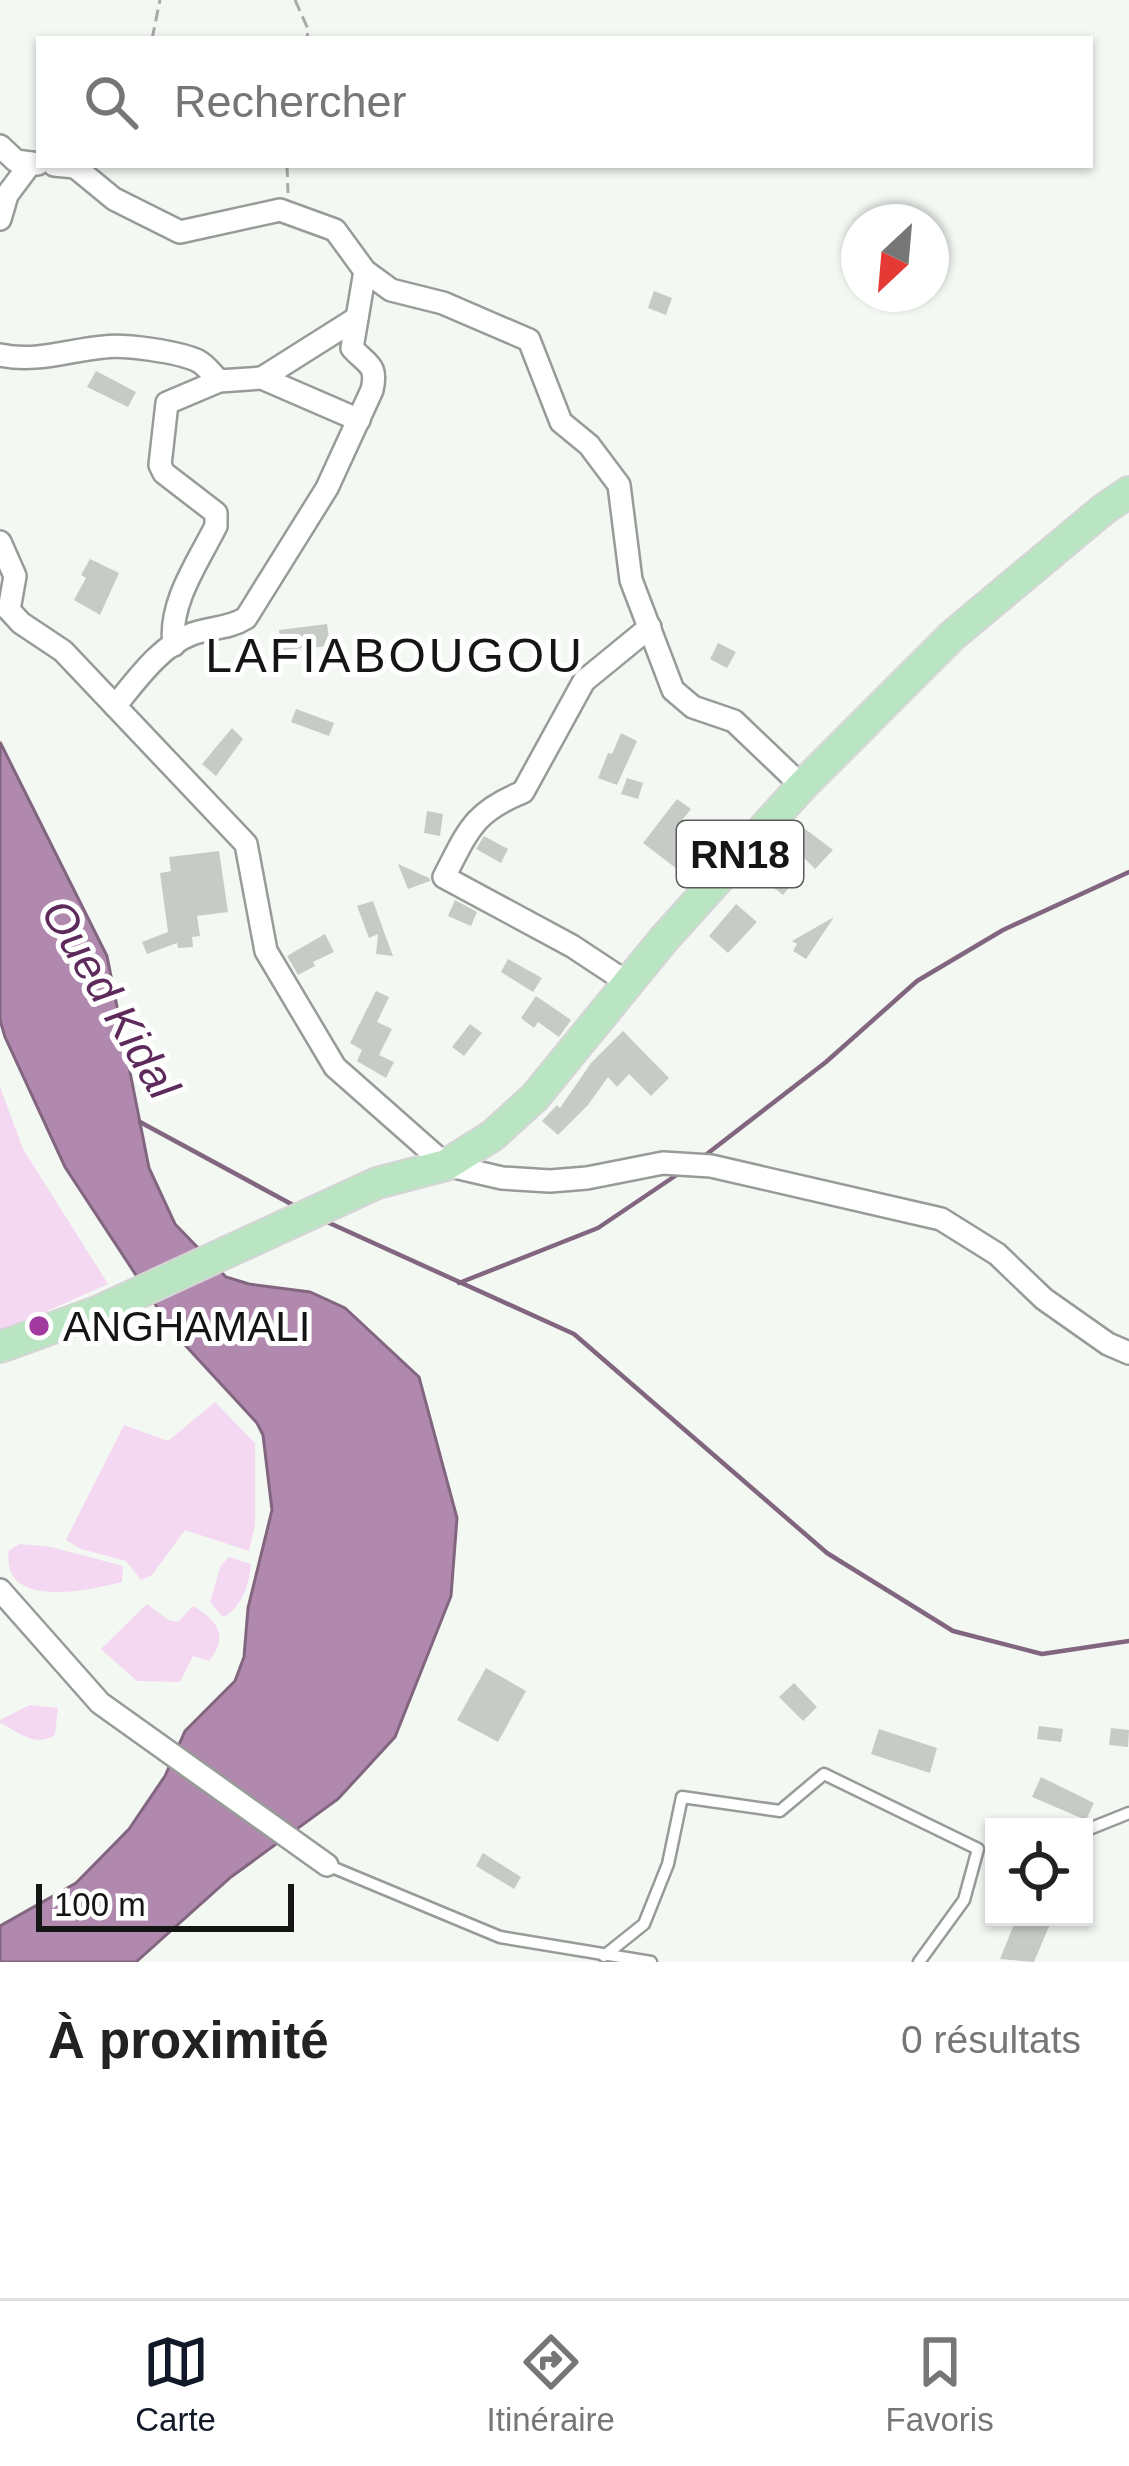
<!DOCTYPE html>
<html lang="fr">
<head>
<meta charset="utf-8">
<style>
  body { margin:0; font-family:Helvetica,sans-serif; background:#f6f6f6; color:#222 }
  .controls { position:absolute; right:36px; bottom:36px; display:grid; overflow:hidden; border-radius:0px; box-shadow:0 3px 9px #0004 }
  .controls button { width:108px; height:108px; display:grid; place-items:center; padding:0; border:0; border-bottom:3px solid #e0e0e0; background:#fff; color:#222; font:60px sans-serif }
  .compass { position:absolute; left:841px; top:204px; width:108px; height:108px; border-radius:50%; background:#fff; box-shadow:0 3px 9px #0004; rotate:206deg }
  .scale { position:absolute; left:36px; bottom:30px; width:258px; box-sizing:border-box; padding-left:12px; border:6px solid #141514; border-top:0; font-size:33px; line-height:42px; white-space:nowrap; color:#141514; -webkit-text-stroke:9px #fff; paint-order:stroke }
  .list { margin:0; padding:0; list-style:none }
  h2 { display:flex; justify-content:space-between; align-items:center; height:156px; margin:0; padding:0 48px; font-size:51px }
  h2 small { font-size:39px; font-weight:400; color:#767676 }
  .icon { flex:none; width:66px; height:66px; fill:none; stroke:currentColor; stroke-width:2; stroke-linecap:round; stroke-linejoin:round }
  .map { position:relative; flex:none; width:1129px; height:1962px; overflow:hidden }
  .search { position:absolute; background:#fff; box-shadow:0 3px 9px #0004; left:36px; right:36px; top:36px; height:132px; display:flex; align-items:center; gap:30px; box-sizing:border-box; padding:0 42px; border-radius:0px; color:#767676; font-size:45px }
  .sheet { height:336px; background:#fff }
  nav { display:flex; justify-content:space-around; align-items:center; box-sizing:border-box; height:168px; border-top:3px solid #e0e0e0; background:#fff; font-size:33px; color:#767676 }
  nav a { display:grid; justify-items:center; gap:6px }
  nav .on { color:#111827 }
  .map>svg:first-child { display:block }
</style>
</head>
<body>
<div class="map">
<svg width="1129" height="1962" viewBox="0 0 1129 1962">
  <rect width="100%" height="100%" fill="#f3f8f3"/>
  <g fill="#f4d8f1">
    <polygon points="0,1087 23,1149 108,1284 0,1332"/>
    <polygon points="215,1402 255,1443 255,1524 249,1551 185,1530 152,1575 141,1580 126,1561 81,1549 66,1540 124,1425 168,1441"/>
    <path d="M20,1544L51,1547L123,1566L122,1582C90,1590 0,1611 9,1550Z"/>
    <path d="M229,1557L251,1564C250,1583 241,1609 223,1617L210,1602L221,1565Z"/>
    <path d="M147,1604L168,1620L178,1622L193,1606C218,1620 229,1637 209,1661L193,1656L180,1682L137,1681L101,1649Z"/>
    <path d="M30,1705L58,1708L55,1735C33,1748 20,1732 0,1723V1720Z"/>
  </g>
  <polygon fill="#b189ae" stroke="#826680" stroke-width="3" points="0,742 107,956 149,1168 175,1224 226,1277 249,1284 310,1292 345,1308 419,1377 457,1518 451,1596 395,1737 338,1799 231,1877 136,1962 0,1962 0,1926 76,1883 129,1829 165,1776 185,1731 235,1681 244,1657 248,1608 272,1510 263,1435 257,1423 174,1333 65,1167 5,1037 0,1020"/>
  <g fill="none" stroke-linecap="round" stroke-linejoin="round">
    <g stroke="#826680" stroke-width="4.5">
      <polyline points="140,1122 293,1205"/>
      <polyline points="703,1157 826,1062 917,981 1003,930 1129,872"/>
      <polyline points="325,1221 574,1334 827,1553 953,1631 1042,1654 1129,1641"/>
      <polyline points="459,1283 598,1228 678,1174"/>
    </g>
  </g>
  <g fill="#c6cbc6">
    <polygon points="654,291 672,298 666,315 648,308"/>
    <polygon points="96,371 136,392 128,407 87,387"/>
    <polygon points="90,559 119,573 100,615 74,600 86,578 81,575"/>
    <polygon points="327,624 330,646 281,650 279,630"/>
    <polygon points="718,643 736,652 727,668 710,659"/>
    <polygon points="296,709 334,723 329,736 291,722"/>
    <polygon points="232,728 243,739 216,776 202,764"/>
    <polygon points="621,733 637,741 617,785 598,778 608,753 612,754"/>
    <polygon points="627,778 643,783 638,799 621,794"/>
    <polygon points="677,799 691,809 683,819 707,837 681,872 643,843"/>
    <polygon points="427,811 443,814 440,836 424,833"/>
    <polygon points="796,822 833,850 815,869 783,836"/>
    <polygon points="484,836 508,849 501,863 476,849"/>
    <polygon points="219,851 228,912 197,916 200,936 192,937 193,947 178,948 177,943 147,954 142,942 168,932 160,873 171,871 169,857"/>
    <polygon points="398,864 429,878 430,881 408,889"/>
    <polygon points="769,864 792,884 783,895 759,876"/>
    <polygon points="455,900 477,912 471,926 448,916"/>
    <polygon points="373,901 384,932 393,956 376,954 378,934 369,938 357,906"/>
    <polygon points="736,904 757,922 728,953 709,936"/>
    <polygon points="834,917 806,959 793,951 797,944 792,941"/>
    <polygon points="325,934 334,952 313,962 315,966 298,975 287,956"/>
    <polygon points="508,959 542,978 533,992 501,972"/>
    <polygon points="376,991 389,997 377,1022 392,1029 379,1055 394,1062 386,1078 357,1061 362,1050 350,1043"/>
    <polygon points="536,996 571,1020 559,1037 538,1022 534,1028 521,1018"/>
    <polygon points="470,1024 482,1033 464,1056 452,1047"/>
    <polygon points="623,1031 669,1078 651,1096 629,1074 617,1087 608,1077 588,1105 558,1135 542,1121 557,1105 560,1108 591,1063"/>
    <polygon points="486,1668 526,1691 498,1742 457,1720"/>
    <polygon points="794,1683 817,1707 803,1721 779,1697"/>
    <polygon points="1039,1726 1063,1729 1061,1742 1037,1739"/>
    <polygon points="1111,1728 1129,1730 1128,1747 1109,1745"/>
    <polygon points="879,1729 937,1748 930,1773 871,1754"/>
    <polygon points="1041,1777 1094,1803 1086,1820 1032,1797"/>
    <polygon points="483,1853 521,1877 514,1889 476,1866"/>
    <polygon points="1017,1917 1053,1917 1034,1962 1000,1959"/>
  </g>
  <g fill="none" stroke-linecap="round" stroke-linejoin="round">
    <defs>
      <g id="service">
        <polyline points="1084,1831 1129,1813"/>
        <polyline points="327,1865 500,1937 651,1962"/>
        <polyline points="604,1956 644,1924 668,1864 682,1797 780,1811 824,1774 978,1849 964,1900 919,1962"/>
      </g>
      <g id="minor">
        <polyline points="0,146 16,161 38,164"/>
        <polyline points="54,165 75,167 114,199 180,232 280,210 335,230 365,271 391,290 443,303 529,340 561,422 589,445 619,485 631,580 673,690 693,707 734,721 802,786"/>
        <polyline points="0,219 7,195 31,163"/>
        <path d="M0,355C37,363 68,350 104,347C124,344 180,352 198,361C205,364 213,375 219,381"/>
        <polyline points="262,378 357,318"/>
        <polyline points="0,542 15,576 9,610 21,623 63,651 246,844 266,951 335,1067 446,1165 502,1178 550,1181 587,1178 663,1163 711,1166 941,1219 997,1254 1044,1299 1108,1344 1129,1353"/>
        <path d="M174,645C168,604 198,562 216,526V513L164,473L160,465L167,403L219,381L262,378L359,420"/>
        <path d="M115,706C136,681 160,646 192,634C211,627 228,629 246,618L327,488L372,390C378,364 367,365 352,348L365,271"/>
        <path d="M628,983L572,946L444,877C468,831 473,812 523,792L584,681L650,627"/>
        <polyline points="0,1590 100,1703 327,1865"/>
      </g>
      <polyline id="primary" points="0,1347 97,1312 377,1183 446,1165 492,1136 535,1097 664,939 802,786 953,635 1104,509 1129,492"/>
    </defs>
    <use href="#service" stroke="#979c98" stroke-width="15"/>
    <use href="#minor" stroke="#979c98" stroke-width="26"/>
    <use href="#primary" stroke="#d5d5d5" stroke-width="34"/>
    <g stroke="#a8aba8" stroke-width="3" stroke-dasharray="12 6" stroke-linecap="butt">
      <polyline points="295,0 308,29 307,39"/>
      <polyline points="152,39 160,0"/>
      <polyline points="287,165 288,193"/>
    </g>
    <use href="#service" stroke="#fff" stroke-width="10"/>
    <use href="#minor" stroke="#fff" stroke-width="21"/>
    <use href="#primary" stroke="#bae5c3" stroke-width="30"/>
  </g>
  <circle fill="#a13a9e" stroke="#fff" stroke-width="4.5" cx="39" cy="1326" r="12"/>
  <g text-anchor="middle" stroke-width="10" stroke-linejoin="round" paint-order="stroke">
    <rect fill="#fff" stroke="#5a5b5a" stroke-width="3" x="677" y="821" width="126" height="66" rx="9"/>
    <g font-size="39" font-weight="bold" fill="#141514">
      <text x="740" y="868">RN18</text>
    </g>
    <g font-size="42" fill="#141514" stroke="#fff" text-anchor="start">
      <text x="63" y="1341">ANGHAMALI</text>
    </g>
    <g font-size="45" font-style="italic" fill="#5d2a5b" stroke="#fff">
      <text transform="translate(111 999) rotate(59)" y="16">Oued Kidal</text>
    </g>
    <g font-size="48" letter-spacing="3" fill="#141514" stroke="#fff">
      <text x="395" y="672">LAFIABOUGOU</text>
    </g>
  </g>
</svg>
<div class="controls">
<button><svg class="icon" aria-label="locate" viewBox="0 0 24 24"><circle cx="12" cy="12" r="6"/><path d="M12 2v4M12 18v4M2 12h4M18 12h4"/></svg></button>
</div>
<svg class="compass" viewBox="-18 -18 36 36"><path d="M0-13l5 13h-10z" fill="#e53935"/><path d="M0 13l5-13h-10z" fill="#767676"/></svg>
<div class="scale">100 m</div>
<div class="search"><svg class="icon" aria-label="search" viewBox="0 0 24 24"><circle cx="10" cy="10" r="6"/><path d="M15 15l6 6"/></svg>Rechercher</div>
</div>
<section class="sheet">
<h2>À proximité<small>0 résultats</small></h2>
<ul class="list">
</ul>
</section>
<nav>
<a class="on"><svg class="icon" aria-label="map" viewBox="0 0 24 24"><path d="M3 6l6-2 6 2 6-2v14l-6 2-6-2-6 2zM9 4v14M15 6v14"/></svg>Carte</a>
<a><svg class="icon" aria-label="directions" viewBox="0 0 24 24"><path d="M12 3l9 9-9 9-9-9zM9 14v-3h6M13 9l2 2-2 2"/></svg>Itinéraire</a>
<a><svg class="icon" aria-label="saved" viewBox="0 0 24 24"><path d="M7 4h10v16l-5-4-5 4z"/></svg>Favoris</a>
</nav>
</body>
</html>
